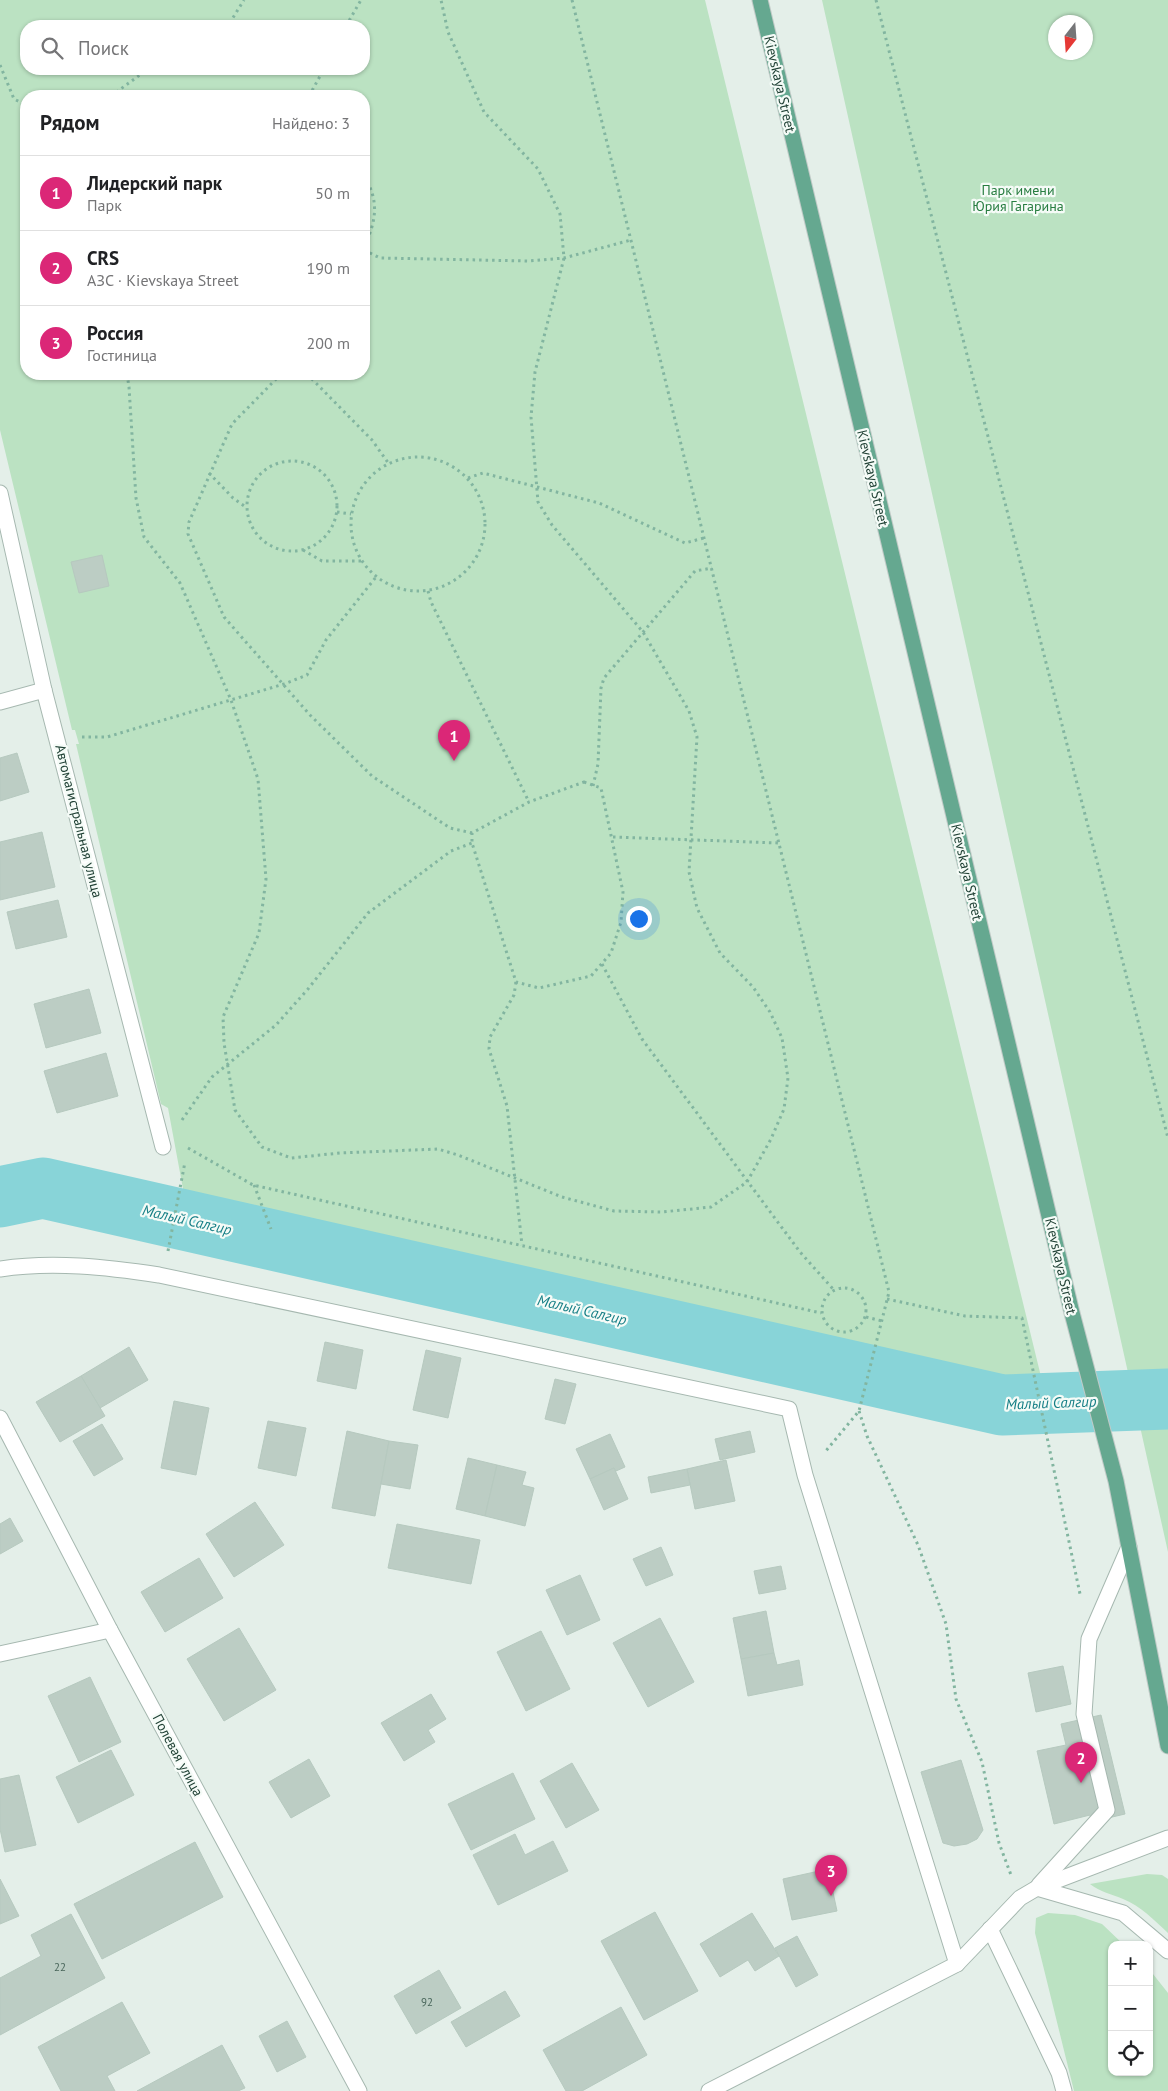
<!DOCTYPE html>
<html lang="ru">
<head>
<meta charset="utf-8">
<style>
  body { margin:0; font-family:"PT Sans",sans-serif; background:#f6f6f6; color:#202124 }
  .controls { position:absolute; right:15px; bottom:15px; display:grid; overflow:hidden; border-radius:10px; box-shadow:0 1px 4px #0004 }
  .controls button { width:45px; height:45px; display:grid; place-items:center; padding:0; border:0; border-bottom:1px solid #e0e0e0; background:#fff; color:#202124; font:25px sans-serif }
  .compass { position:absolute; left:1048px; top:15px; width:45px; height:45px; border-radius:50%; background:#fff; box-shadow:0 1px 4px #0004; rotate:197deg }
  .you { position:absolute; left:638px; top:918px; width:18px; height:18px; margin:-12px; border:4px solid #fff; border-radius:50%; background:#1a73e8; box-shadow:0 0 0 8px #1a73e833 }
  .badge { display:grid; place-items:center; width:32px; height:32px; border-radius:50%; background:#db2777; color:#fff; font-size:16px; font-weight:700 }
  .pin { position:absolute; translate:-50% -41px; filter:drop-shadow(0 1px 2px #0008) }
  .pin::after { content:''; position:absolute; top:26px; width:18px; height:15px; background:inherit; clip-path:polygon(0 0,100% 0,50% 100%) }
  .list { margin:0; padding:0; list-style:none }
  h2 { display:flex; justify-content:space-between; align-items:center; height:65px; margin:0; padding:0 20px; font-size:21px }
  h2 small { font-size:16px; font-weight:400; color:#757577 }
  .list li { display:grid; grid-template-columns:32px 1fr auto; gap:15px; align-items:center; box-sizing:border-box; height:75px; padding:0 20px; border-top:1px solid #e0e0e0 }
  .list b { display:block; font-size:19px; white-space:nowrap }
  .list p { margin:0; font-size:16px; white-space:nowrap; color:#757577 }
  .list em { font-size:16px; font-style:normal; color:#757577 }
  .icon { flex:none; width:28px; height:28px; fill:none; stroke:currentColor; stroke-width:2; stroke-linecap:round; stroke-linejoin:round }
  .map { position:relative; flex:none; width:1168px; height:2091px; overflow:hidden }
  .search { position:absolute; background:#fff; box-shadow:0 1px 4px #0004; left:20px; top:20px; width:350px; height:55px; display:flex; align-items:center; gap:12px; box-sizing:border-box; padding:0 18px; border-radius:20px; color:#757577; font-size:19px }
  .panel { position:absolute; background:#fff; box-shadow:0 1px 4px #0004; left:20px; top:90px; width:350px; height:290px; border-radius:20px }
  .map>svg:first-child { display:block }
</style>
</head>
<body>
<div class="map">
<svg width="1168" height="2091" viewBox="0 0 1168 2091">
  <rect width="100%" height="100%" fill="#e4efe9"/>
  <g fill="#bbe2c2" fill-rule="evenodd">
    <path d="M0,0H705L1045,1393L1008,1402L845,1362L351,1248L314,1241L309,1238L247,1223L185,1214L186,1205L168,1108L161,1104L76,744H79L75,730H72L0,430ZM26,26H364V69H26ZM26,96H364V374H26Z"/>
    <path d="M822,0H1168V1552ZM1056,22H1086V52H1056Z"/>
    <path d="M1147,1874L1162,1875L1168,1879V1933C1154,1920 1141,1906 1123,1899C1112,1894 1100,1892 1090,1884Z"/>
    <polygon points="1048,1913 1075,1915 1102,1924 1124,1945 1112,1945 1112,2072 1149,2072 1149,1969 1168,1993 1168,2091 1074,2091 1035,1933 1036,1918"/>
  </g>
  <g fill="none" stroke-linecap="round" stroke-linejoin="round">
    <polyline stroke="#88d4d8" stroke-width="61" points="0,1197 43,1188 1002,1405 1168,1399"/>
  </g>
  <g fill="#bccdc4" stroke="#b6c9bf">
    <polygon points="102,555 109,586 79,593 71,562"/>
    <polygon points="17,753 29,792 0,801 0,758"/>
    <polygon points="42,832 55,887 0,900 0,842"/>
    <polygon points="58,900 67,937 16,949 7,912"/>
    <polygon points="89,989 101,1033 46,1048 34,1004"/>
    <polygon points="106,1053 118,1096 57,1113 44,1071"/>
    <polygon points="325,1342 363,1350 356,1389 317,1381"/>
    <polygon points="129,1347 148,1380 100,1408 81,1376"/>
    <polygon points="426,1350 461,1358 448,1418 413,1410"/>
    <polygon points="81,1376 105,1416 60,1442 36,1402"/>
    <polygon points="555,1379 576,1384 565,1424 545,1419"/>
    <polygon points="174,1401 209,1408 196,1475 161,1468"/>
    <polygon points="268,1421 306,1428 296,1476 258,1468"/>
    <polygon points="102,1424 123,1459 94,1476 73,1441"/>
    <polygon points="347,1431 389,1441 375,1516 332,1508"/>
    <polygon points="750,1431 755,1452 720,1460 715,1439"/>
    <polygon points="610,1434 625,1467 616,1471 614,1468 590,1479 576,1449"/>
    <polygon points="389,1441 418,1445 410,1489 381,1484"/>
    <polygon points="468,1458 497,1465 485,1516 456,1509"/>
    <polygon points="726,1460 735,1501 695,1509 687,1469"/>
    <polygon points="497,1465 526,1472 522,1485 534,1488 525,1526 485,1516"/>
    <polygon points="614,1468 628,1499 604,1510 590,1479"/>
    <polygon points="687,1469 690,1485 651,1493 648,1477"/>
    <polygon points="255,1502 284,1545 234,1577 206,1534"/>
    <polygon points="10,1518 23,1541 0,1554 0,1524"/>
    <polygon points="397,1524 480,1540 471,1584 388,1568"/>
    <polygon points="661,1547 673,1575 646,1586 633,1559"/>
    <polygon points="199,1558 223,1598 165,1632 141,1592"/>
    <polygon points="781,1566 786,1589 759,1594 754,1571"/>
    <polygon points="580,1575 600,1620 567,1635 546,1590"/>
    <polygon points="766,1611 774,1653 741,1659 733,1618"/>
    <polygon points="660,1618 694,1682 648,1707 613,1643"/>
    <polygon points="239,1628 276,1690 224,1721 187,1659"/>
    <polygon points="541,1631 570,1689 526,1711 497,1652"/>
    <polygon points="774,1653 777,1665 799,1660 803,1685 748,1696 741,1659"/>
    <polygon points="1063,1666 1071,1704 1036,1712 1028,1673"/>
    <polygon points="90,1677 121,1742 79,1762 48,1696"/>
    <polygon points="431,1694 446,1719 428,1730 435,1742 404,1761 381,1723"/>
    <polygon points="1101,1715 1125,1814 1091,1822 1090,1815 1054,1824 1037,1751 1066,1745 1061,1724"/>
    <polygon points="111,1750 134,1795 78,1823 56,1777"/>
    <polygon points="309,1759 330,1796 291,1818 269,1782"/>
    <polygon points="961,1760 983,1830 977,1839 967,1844 954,1846 943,1843 921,1772"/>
    <polygon points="572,1763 599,1810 566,1828 540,1781"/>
    <polygon points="513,1773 535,1819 471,1850 448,1804"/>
    <polygon points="19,1775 36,1845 5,1852 0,1829 0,1779"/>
    <polygon points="515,1834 525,1855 553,1841 568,1871 498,1905 473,1855"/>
    <polygon points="195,1842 223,1897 102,1959 74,1904"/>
    <polygon points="828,1869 837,1911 792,1920 783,1879"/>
    <polygon points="0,1879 19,1916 0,1924"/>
    <polygon points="655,1912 698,1991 644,2020 601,1941"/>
    <polygon points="752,1913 779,1956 755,1971 748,1960 720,1977 700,1944"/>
    <polygon points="71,1914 105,1978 0,2035 0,1978 41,1956 31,1935"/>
    <polygon points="797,1936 818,1975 796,1987 775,1948"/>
    <polygon points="439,1970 461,2008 416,2034 394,1996"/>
    <polygon points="505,1991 520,2016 466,2047 451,2022"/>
    <polygon points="122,2002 150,2053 107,2076 115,2091 61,2091 38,2047"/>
    <polygon points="621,2007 647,2055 582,2091 566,2091 543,2050"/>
    <polygon points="287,2021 306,2057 277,2072 259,2036"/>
    <polygon points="222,2045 245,2088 238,2091 137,2091"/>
  </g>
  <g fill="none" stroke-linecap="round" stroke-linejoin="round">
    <defs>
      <g id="lane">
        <path d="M0,1269C52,1261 107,1267 159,1275L789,1409L805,1475L957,1964"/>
        <polyline points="1039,1885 1107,1810 1084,1714 1089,1639 1129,1547"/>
        <polyline points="1037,1888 1123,1913 1168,1951"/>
        <polyline points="990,1929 1059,2073 1064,2091"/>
        <polyline points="709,2091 957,1964 1020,1898 1037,1888 1168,1838"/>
      </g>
      <g id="street">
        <polyline points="0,493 44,690 163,1147"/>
        <polyline points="0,702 44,690"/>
        <polyline points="0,1418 110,1630 359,2091"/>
        <polyline points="0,1654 110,1630"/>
      </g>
      <polyline id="primary" points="760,0 1072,1313 1116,1481 1168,1746"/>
    </defs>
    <use href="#lane" stroke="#a6b8b0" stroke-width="17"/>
    <use href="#street" stroke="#a6b8b0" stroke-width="17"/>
    <use href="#primary" stroke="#c1cac7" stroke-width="17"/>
    <g stroke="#82b5a0" stroke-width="3" stroke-dasharray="2.5 4" stroke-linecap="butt">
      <polyline points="572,0 889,1292 859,1411 825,1452"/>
      <polyline points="876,0 1168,1138"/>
      <polyline points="224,26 229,24 244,0"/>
      <polyline points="346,26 361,0"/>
      <polyline points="0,65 14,99 26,105"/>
      <polyline points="111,96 148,69"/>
      <polyline points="309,96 324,69"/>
      <path d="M364,176C380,201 376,222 364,247"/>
      <polyline points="26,207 22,222 26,247"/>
      <polyline points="364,250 380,258 529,261 564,258 631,240"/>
      <polyline points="127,374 129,387 136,498 144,537 180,583 231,700 258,779 266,879 259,933 223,1017 224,1043 235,1110 262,1147 291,1158 340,1153 438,1149 458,1155 562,1197 614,1211 662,1212 711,1207 747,1182 771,1139 784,1109 788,1078 782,1038 770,1012 753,987 720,953 697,908 689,872 697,737 689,711 643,632 552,525 538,502 531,417 535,372 564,258 560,214 538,169 484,112 448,32 441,0"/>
      <polyline points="281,374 232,424 189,522 188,534 224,617 310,715 372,776 450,828 472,833"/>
      <polyline points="307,374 372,440 389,464"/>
      <circle cx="418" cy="524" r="67"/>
      <circle cx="292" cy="506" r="45"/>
      <polyline points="209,473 233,498 247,508"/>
      <polyline points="468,478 483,473 599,503 685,543 704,538"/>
      <polyline points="337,512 351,514"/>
      <polyline points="303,550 322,561 362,561"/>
      <polyline points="428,591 431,602 529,802"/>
      <polyline points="82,737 107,737 284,684 307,675 326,640 376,577"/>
      <polygon points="584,782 601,788 623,892 621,922 611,953 591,976 539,988 516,982 472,843 472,833 529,802"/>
      <polyline points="593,786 598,764 601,688 604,678 695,571 712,568"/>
      <polyline points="613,837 779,843"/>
      <polyline points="602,964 642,1039 800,1252 833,1289"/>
      <polyline points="516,982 514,995 490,1037 489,1049 507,1106 522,1245"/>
      <polyline points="182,1120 212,1077 276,1025 308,989 368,913 451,851 472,843"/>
      <polyline points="188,1148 253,1185 821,1313"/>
      <polyline points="254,1185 271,1229"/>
      <polyline points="168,1251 185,1162"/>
      <circle cx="844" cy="1310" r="22"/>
      <polyline points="887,1299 965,1316 1022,1318 1080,1594"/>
      <polyline points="866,1317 882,1321"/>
      <polyline points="859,1411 867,1436 918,1545 946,1624 956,1699 982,1762 999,1843 1011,1875"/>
    </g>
    <use href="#lane" stroke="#fff" stroke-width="15"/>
    <use href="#street" stroke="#fff" stroke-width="15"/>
    <use href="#primary" stroke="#65a890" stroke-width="15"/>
  </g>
  <g text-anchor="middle" stroke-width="4.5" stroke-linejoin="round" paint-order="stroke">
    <g font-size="11" fill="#48655a">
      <text x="60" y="1971">22</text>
      <text x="427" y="2006">92</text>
    </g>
    <g font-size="14" fill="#214236" stroke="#f5fbf7">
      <text transform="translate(780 84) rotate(77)" y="5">Kievskaya Street</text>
      <text transform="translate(873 478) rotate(77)" y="5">Kievskaya Street</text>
      <text transform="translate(79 821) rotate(76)" y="5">Автомагистральная улица</text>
      <text transform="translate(967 872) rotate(77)" y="5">Kievskaya Street</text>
      <text transform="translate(1061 1266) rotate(77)" y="5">Kievskaya Street</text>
      <text transform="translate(178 1755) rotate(62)" y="5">Полевая улица</text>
    </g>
    <g font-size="14" fill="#277d40" stroke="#f5fbf7">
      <text x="1018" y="195">Парк имени<tspan x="1018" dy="16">Юрия Гагарина</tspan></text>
    </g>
    <g font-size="15" font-style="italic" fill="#157e85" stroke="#f5fbf7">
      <text transform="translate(187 1220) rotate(13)" y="5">Малый Салгир</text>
      <text transform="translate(582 1310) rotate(13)" y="5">Малый Салгир</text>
      <text transform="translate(1051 1403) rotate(-2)" y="5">Малый Салгир</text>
    </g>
  </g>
</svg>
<div class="controls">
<button>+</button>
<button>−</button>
<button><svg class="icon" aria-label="locate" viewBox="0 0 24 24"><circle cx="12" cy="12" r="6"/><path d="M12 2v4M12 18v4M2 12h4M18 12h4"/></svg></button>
</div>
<svg class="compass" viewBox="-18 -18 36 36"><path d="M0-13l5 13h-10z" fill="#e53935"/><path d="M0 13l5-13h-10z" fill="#757577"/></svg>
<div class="you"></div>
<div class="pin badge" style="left:454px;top:761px">1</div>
<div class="pin badge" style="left:1081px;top:1783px">2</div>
<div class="pin badge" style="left:831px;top:1896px">3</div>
<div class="search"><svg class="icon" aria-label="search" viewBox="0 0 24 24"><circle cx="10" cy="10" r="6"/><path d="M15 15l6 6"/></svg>Поиск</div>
<section class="panel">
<h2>Рядом<small>Найдено: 3</small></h2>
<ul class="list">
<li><span class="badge">1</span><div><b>Лидерский парк</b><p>Парк</p></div><em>50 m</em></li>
<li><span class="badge">2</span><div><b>CRS</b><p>АЗС · Kievskaya Street</p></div><em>190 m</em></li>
<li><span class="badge">3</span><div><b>Россия</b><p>Гостиница</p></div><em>200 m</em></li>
</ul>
</section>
</div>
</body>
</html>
